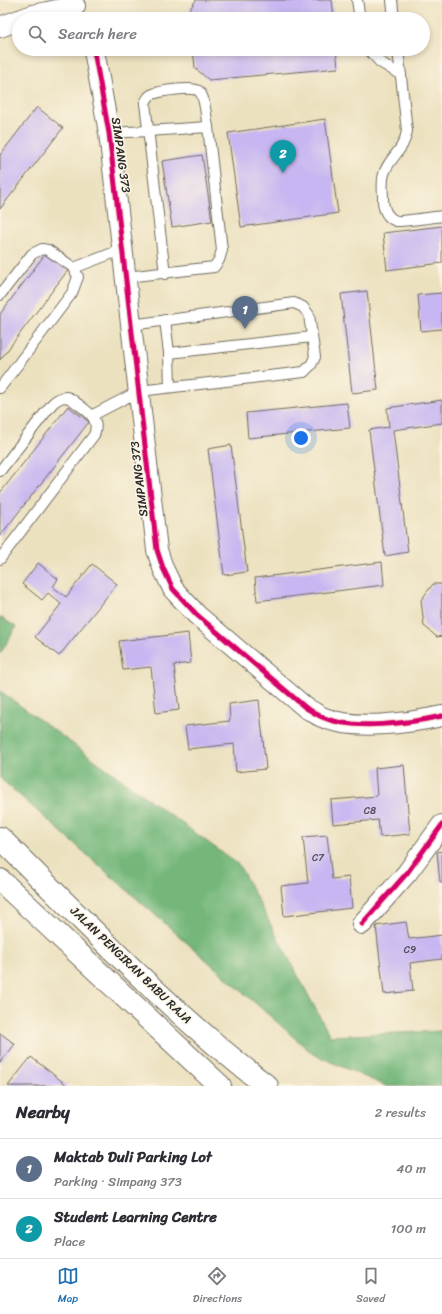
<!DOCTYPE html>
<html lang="en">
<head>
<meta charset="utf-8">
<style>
  body { margin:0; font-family:Sriracha,sans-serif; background:#f7f7f7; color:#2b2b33 }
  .you { position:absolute; left:301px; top:438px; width:14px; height:14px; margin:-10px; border:3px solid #fff; border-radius:50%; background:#1a73e8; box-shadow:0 0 0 6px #1a73e833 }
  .badge { display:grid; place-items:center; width:26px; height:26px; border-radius:50%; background:#1f6fb2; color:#fff; font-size:13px; font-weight:700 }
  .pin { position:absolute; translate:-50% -33px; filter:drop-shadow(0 1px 2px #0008) }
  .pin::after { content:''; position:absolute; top:21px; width:14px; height:12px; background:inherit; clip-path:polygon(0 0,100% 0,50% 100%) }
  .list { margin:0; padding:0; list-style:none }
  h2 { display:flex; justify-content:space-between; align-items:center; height:52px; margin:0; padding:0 16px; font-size:17px }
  h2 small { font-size:13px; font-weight:400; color:#7c7c81 }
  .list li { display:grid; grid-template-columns:26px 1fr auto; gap:12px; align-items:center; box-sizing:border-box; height:60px; padding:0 16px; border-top:1px solid #e1e1e2 }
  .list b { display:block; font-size:15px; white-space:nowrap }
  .list p { margin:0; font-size:13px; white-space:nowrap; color:#7c7c81 }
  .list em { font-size:13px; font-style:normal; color:#7c7c81 }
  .icon { flex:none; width:22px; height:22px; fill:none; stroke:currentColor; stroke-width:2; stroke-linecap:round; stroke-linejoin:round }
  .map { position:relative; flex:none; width:442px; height:1086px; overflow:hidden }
  .search { position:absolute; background:#fff; box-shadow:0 2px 6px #0003; left:12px; right:12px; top:12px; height:44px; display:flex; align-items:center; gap:10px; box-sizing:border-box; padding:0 14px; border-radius:22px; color:#7c7c81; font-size:15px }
  .sheet { height:172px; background:#fff }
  nav { display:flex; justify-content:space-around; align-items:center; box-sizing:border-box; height:56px; border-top:1px solid #e1e1e2; background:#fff; font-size:11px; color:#7c7c81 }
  nav a { display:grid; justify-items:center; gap:2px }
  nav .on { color:#1f6fb2 }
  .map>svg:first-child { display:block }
</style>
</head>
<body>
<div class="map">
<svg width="442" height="1086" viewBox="0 0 442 1086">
  <rect width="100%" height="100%" fill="#fcf5e5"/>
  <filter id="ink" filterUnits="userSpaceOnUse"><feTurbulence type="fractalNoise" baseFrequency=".025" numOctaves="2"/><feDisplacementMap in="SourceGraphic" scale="8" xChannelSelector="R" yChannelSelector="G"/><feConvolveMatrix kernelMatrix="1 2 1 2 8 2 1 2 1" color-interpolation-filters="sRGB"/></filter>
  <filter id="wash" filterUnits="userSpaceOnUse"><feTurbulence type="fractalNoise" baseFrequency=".012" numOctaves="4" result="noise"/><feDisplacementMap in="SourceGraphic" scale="16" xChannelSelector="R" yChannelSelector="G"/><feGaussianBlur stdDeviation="0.9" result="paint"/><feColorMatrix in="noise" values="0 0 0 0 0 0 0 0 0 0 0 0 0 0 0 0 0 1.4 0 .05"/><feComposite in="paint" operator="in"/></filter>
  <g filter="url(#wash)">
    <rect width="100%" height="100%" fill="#ece1bf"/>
    <g fill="#74b77a" stroke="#507152">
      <polygon points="0,617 16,627 0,654"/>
      <polygon points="0,691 239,865 330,1036 442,1031 442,1086 386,1086 313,1054 0,778"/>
    </g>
    <g id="blocks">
      <g fill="#c7b6f1">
        <polygon points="196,0 332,0 334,19 191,19 190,9"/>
        <polygon points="193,49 336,49 338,68 209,80 195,68"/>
        <polygon points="37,107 63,128 0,209 0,155"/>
        <polygon points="325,119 338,213 241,227 228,133"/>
        <polygon points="202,155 212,221 172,227 162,161"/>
        <polygon points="442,226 442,263 387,270 383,233"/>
        <polygon points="46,253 68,270 0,360 0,314"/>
        <polygon points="367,291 378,390 352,393 341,294"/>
        <polygon points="442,293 442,329 421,331 418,295"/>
        <polygon points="442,400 442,423 393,430 408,552 385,556 369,430 389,427 387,408"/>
        <polygon points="347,403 350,428 248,438 246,413"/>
        <polygon points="68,406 89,422 0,536 0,493"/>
        <polygon points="231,445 247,572 224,575 208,449"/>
        <polygon points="382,562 384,585 257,601 255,578"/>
        <polygon points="38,563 58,579 53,587 66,597 92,564 117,584 59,656 35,637 61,604 48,593 42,600 22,584"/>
        <polygon points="433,584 442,584 442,636 437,637 424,626 421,600"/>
        <polygon points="188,633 191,663 174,665 179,710 156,713 151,667 123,670 119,641"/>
        <polygon points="259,700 266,769 236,772 234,744 188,749 185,726 230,721 229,704"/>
        <polygon points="404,765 410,834 380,837 378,820 333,824 331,800 377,796 375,768"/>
        <polygon points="327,835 332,879 349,877 352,908 284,916 281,886 308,883 303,837"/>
        <polygon points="442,851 442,882 440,882 437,852"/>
        <polygon points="406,922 409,939 442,935 442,959 410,963 413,991 384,994 376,926"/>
        <polygon points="0,1033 15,1044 0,1063"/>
        <polygon points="31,1057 68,1086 8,1086"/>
      </g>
    </g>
  </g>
  <g filter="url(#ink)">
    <use href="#blocks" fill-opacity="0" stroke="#6f6b5f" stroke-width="1"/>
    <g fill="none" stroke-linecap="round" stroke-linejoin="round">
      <defs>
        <g id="lane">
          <polyline points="357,0 360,19"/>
          <polyline points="392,0 394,19"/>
          <polyline points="368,49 380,62 401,75"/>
          <path d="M398,49L407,131C404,150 392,155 385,171C381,180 383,189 383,199C383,208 386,217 396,221C401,222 434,217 442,216"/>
          <polyline points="109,133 148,131 208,127 222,250 219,260 214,267 126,277"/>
          <polyline points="74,268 123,249"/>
          <path d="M165,274L145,103C147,99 149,95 153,94C160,91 194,86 199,91C205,96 206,118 208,127"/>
          <polyline points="0,295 32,254 42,249 48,250 74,268 78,277 72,293 0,388"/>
          <polyline points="165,320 169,353 170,387"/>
          <polyline points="169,353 312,337"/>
          <polyline points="93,415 139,391 304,372 311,365 315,357 309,315 303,307 294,303 131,325"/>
          <path d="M0,471L52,404C56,400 60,397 66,397C71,398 75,402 79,405C90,413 100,420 94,435L0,559"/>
        </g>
        <g id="street">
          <polyline points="22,19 33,15 75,6"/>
          <polyline points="0,27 19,20"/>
          <path d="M93,49L95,56L109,133L157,550L163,568L173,589L197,615L306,708C312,711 317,715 322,717C353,731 410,723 442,716"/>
          <polyline points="362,924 407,873 442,825"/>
        </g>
        <g id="primary">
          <path d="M0,838C86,923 170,1012 267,1086"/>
          <polyline points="0,880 220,1086"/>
        </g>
      </defs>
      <use href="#lane" stroke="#6f6b5f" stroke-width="12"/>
      <use href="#street" stroke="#6f6b5f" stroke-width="22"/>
      <use href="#primary" stroke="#6f6b5f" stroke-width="24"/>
      <use href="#lane" stroke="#fff" stroke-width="10"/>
      <use href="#street" stroke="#fff" stroke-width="20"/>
      <use href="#primary" stroke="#fff" stroke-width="22"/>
      <defs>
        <g id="cycleway">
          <path d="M93,49L95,56L109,133L157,550L163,568L173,589L197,615L306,708C312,711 317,715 322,717C353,731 410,723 442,716"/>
          <polyline points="362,924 407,873 442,825"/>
        </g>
      </defs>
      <use href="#cycleway" stroke="#fcf5e5" stroke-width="8"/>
      <use href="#cycleway" stroke="#d6006c" stroke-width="5"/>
    </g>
  </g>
  <g text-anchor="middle" stroke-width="3" stroke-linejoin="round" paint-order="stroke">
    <g font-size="10" fill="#524e5c">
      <text x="370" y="814">C8</text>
      <text x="318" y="861">C7</text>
      <text x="410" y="953">C9</text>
    </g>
    <g font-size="12" fill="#2b2b2b" stroke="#fcf5e5">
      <text transform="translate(121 155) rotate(82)" y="4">SIMPANG 373</text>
      <text transform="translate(139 479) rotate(-97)" y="4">SIMPANG 373</text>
      <text transform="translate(131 965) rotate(44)" y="4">JALAN PENGIRAN BABU RAJA</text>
    </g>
  </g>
</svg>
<div class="you"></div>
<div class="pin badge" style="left:245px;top:329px;background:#5c6f8a">1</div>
<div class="pin badge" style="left:283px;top:173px;background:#0f9aa8">2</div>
<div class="search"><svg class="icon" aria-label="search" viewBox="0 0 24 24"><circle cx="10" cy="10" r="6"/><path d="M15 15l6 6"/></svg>Search here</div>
</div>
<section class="sheet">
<h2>Nearby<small>2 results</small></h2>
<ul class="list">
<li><span class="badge" style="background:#5c6f8a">1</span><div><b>Maktab Duli Parking Lot</b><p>Parking · Simpang 373</p></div><em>40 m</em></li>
<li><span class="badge" style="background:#0f9aa8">2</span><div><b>Student Learning Centre</b><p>Place</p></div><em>100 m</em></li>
</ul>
</section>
<nav>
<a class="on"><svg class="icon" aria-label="map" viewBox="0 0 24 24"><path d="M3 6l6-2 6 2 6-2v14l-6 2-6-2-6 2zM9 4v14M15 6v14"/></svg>Map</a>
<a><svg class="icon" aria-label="directions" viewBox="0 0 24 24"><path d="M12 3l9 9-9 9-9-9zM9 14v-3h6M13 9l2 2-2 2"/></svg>Directions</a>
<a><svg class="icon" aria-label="saved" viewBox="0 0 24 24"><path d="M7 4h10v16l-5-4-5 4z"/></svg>Saved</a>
</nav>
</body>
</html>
